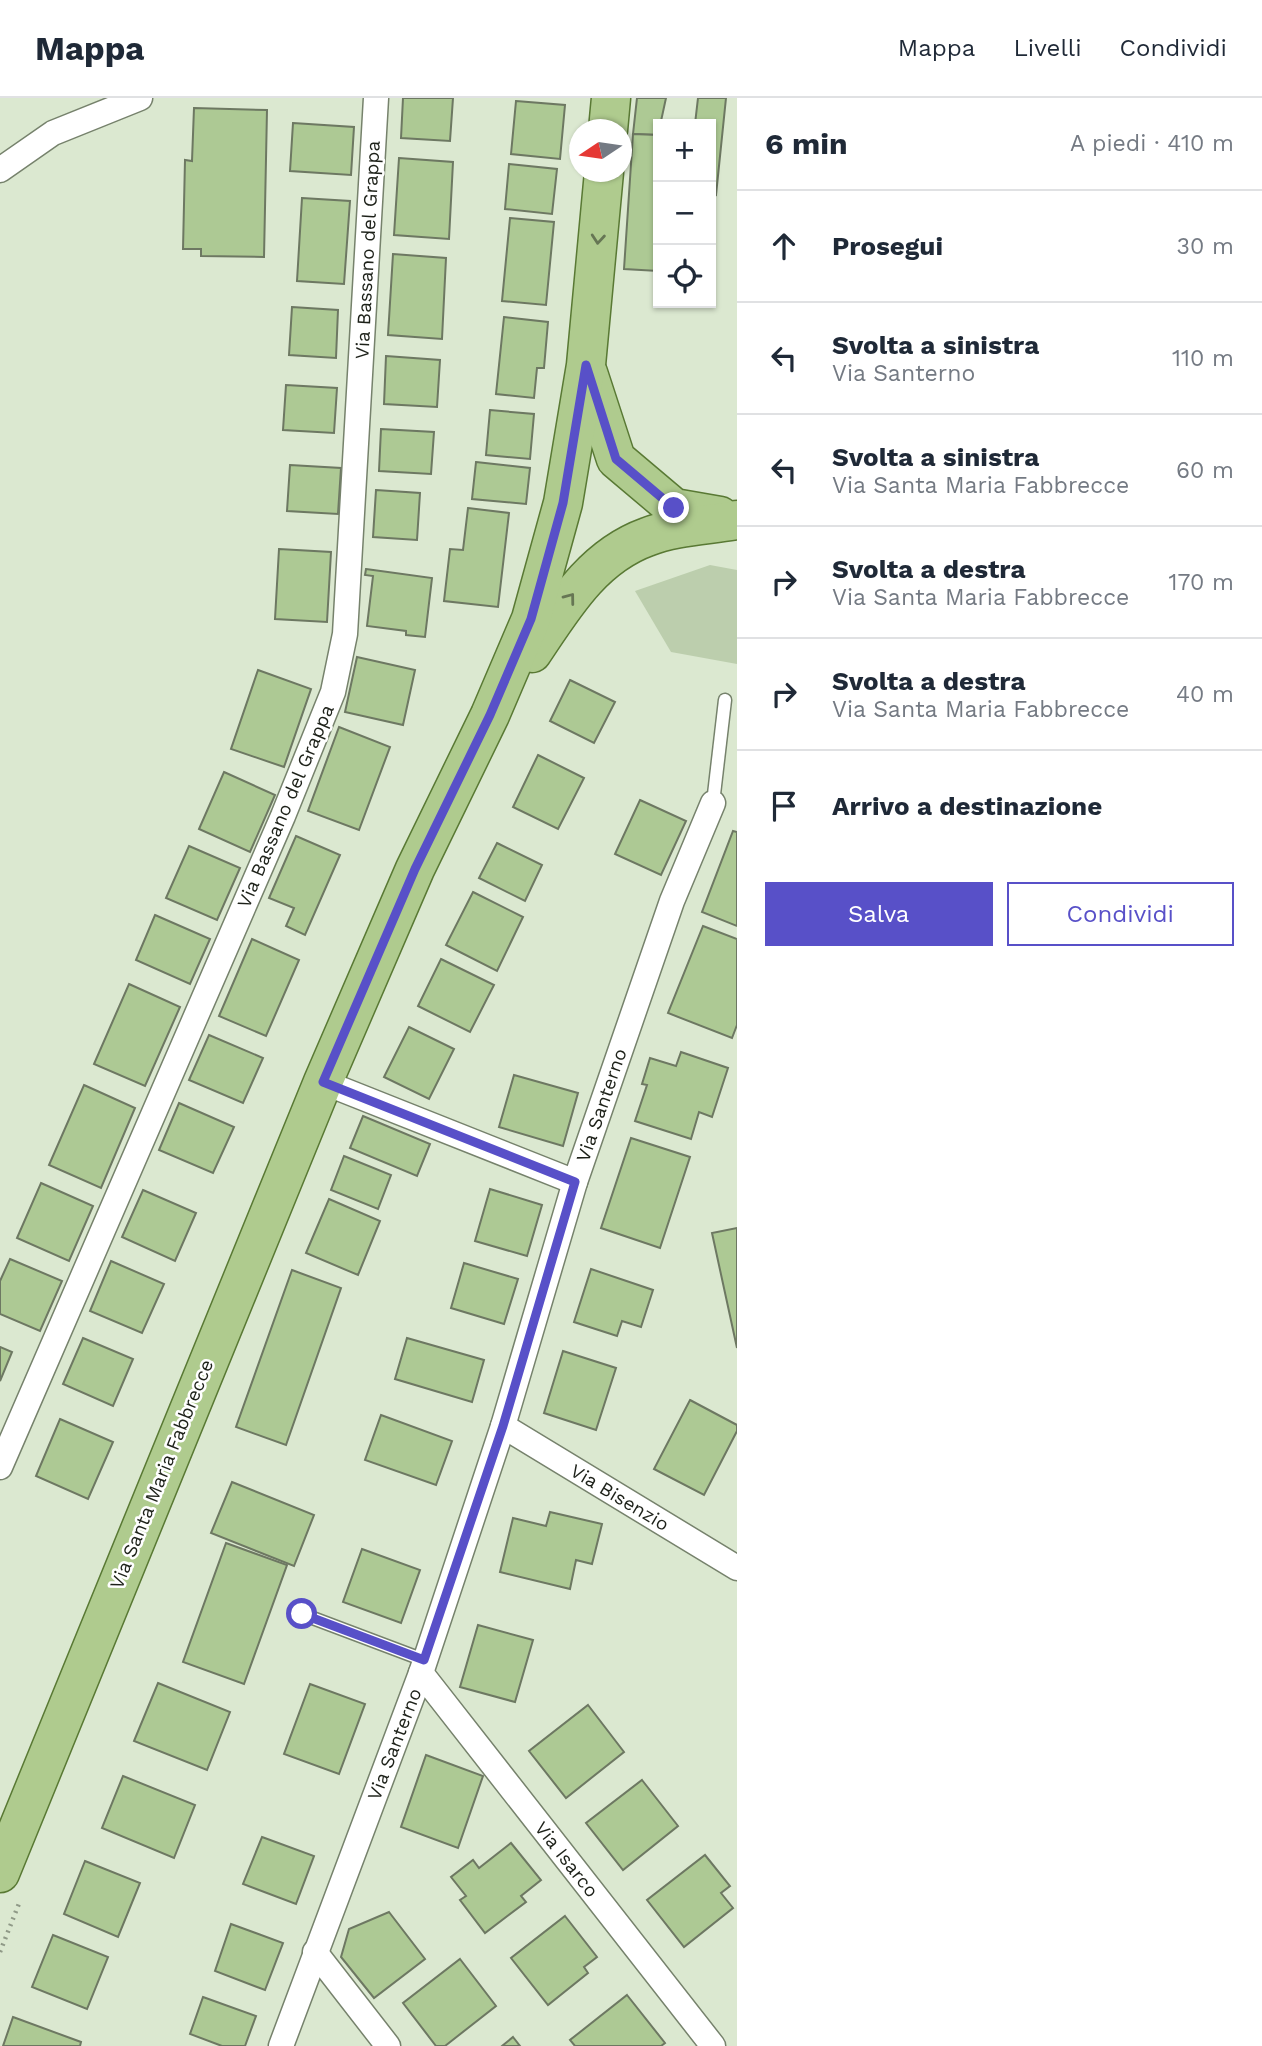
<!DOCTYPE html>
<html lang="it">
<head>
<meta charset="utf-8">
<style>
  body { margin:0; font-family:"Work Sans",sans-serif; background:#f6f6f7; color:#1f2937 }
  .controls { position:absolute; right:21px; top:21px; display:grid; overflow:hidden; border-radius:0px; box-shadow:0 2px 5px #0004 }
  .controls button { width:63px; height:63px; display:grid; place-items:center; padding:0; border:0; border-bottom:2px solid #e0e1e3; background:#fff; color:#1f2937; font:35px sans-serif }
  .compass { position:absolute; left:569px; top:21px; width:63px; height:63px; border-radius:50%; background:#fff; box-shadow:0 2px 5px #0004; rotate:257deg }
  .stop { position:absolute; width:21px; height:21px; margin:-16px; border:5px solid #5850c8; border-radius:50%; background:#fff }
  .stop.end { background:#5850c8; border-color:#fff; box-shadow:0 2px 7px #0008 }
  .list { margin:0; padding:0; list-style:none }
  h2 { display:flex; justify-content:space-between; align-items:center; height:91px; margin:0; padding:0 28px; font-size:30px }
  h2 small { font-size:23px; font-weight:400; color:#747a83 }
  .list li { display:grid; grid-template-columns:46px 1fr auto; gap:21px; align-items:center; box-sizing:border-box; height:112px; padding:0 28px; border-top:2px solid #e0e1e3 }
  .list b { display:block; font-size:26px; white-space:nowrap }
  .list p { margin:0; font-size:23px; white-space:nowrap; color:#747a83 }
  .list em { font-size:23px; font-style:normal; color:#747a83 }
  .actions { display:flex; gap:14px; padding:21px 28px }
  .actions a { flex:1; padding:16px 0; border:2px solid #5850c8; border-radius:0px; text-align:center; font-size:24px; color:#5850c8 }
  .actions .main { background:#5850c8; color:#fff }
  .icon { flex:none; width:38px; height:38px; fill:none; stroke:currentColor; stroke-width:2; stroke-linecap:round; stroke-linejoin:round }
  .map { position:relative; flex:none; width:737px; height:1948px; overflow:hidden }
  header { display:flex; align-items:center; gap:42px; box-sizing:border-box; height:98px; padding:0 35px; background:#fff; border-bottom:2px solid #e0e1e3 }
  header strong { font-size:33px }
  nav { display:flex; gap:38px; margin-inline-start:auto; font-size:24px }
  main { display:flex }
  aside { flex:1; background:#fff }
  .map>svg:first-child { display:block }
</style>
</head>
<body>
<header>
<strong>Mappa</strong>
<nav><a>Mappa</a><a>Livelli</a><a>Condividi</a></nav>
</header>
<main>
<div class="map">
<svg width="737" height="1948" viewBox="0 0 737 1948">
  <rect width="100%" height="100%" fill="#dbe8d0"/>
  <polygon fill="#bccead" points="710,467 737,472 737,566 671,554 635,493"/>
  <g fill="#adc994" stroke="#6d7862" stroke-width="2">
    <polygon points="403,0 453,0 450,43 401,40"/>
    <polygon points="637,0 666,0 658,37 633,36"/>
    <polygon points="698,0 726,0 716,97 711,96 711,26 695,26"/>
    <polygon points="516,3 565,7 560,61 511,56"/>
    <polygon points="194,10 267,12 264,159 201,158 201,151 183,151 185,62 192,63"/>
    <polygon points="293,25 354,29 351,77 290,73"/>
    <polygon points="633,36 658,37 658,173 624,171"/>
    <polygon points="399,60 453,64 449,141 394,137"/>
    <polygon points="509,66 557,71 552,116 505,111"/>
    <polygon points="302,100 350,103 344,186 297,183"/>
    <polygon points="510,120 554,124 546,207 502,203"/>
    <polygon points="393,156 446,160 442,241 388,237"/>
    <polygon points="292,209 338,212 336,260 289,257"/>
    <polygon points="504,219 548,224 544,270 537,270 534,300 496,296"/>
    <polygon points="386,258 440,262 437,309 384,306"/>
    <polygon points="286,287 337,290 334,335 283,332"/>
    <polygon points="490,312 534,316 530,361 486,357"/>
    <polygon points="381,331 434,334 431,376 379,373"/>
    <polygon points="476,364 530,370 526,406 472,401"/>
    <polygon points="290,367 341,370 338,416 287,413"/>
    <polygon points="376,392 420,395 417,442 373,439"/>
    <polygon points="468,410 509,415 498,509 444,503 450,451 463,452"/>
    <polygon points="279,451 331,454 327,524 275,521"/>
    <polygon points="366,471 432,480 425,539 406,537 406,533 367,528 373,478 365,477"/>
    <polygon points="357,559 415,572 403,627 345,614"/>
    <polygon points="258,572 311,591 284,669 231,651"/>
    <polygon points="570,582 615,604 594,645 550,623"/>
    <polygon points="339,629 390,649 359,732 308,713"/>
    <polygon points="538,657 584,680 558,731 513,709"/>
    <polygon points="224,674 275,697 250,754 199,731"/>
    <polygon points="640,702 686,723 661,777 615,756"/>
    <polygon points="733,733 737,734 737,828 702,814"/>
    <polygon points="296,738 340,757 305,837 286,828 294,810 269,800"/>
    <polygon points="497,745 542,767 525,803 479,780"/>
    <polygon points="189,748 240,770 217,822 166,800"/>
    <polygon points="473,794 523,819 497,873 446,847"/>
    <polygon points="155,817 210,841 190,886 136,862"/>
    <polygon points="703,828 737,841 737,927 732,940 668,915"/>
    <polygon points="252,841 299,862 266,938 219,918"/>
    <polygon points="441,861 494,887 470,934 418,908"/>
    <polygon points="129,886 180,909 145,988 94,966"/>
    <polygon points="409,929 454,951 429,1001 384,979"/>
    <polygon points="209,937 263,960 243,1005 189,982"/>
    <polygon points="681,954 728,970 712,1019 699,1014 691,1041 635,1023 647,987 642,986 650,960 676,968"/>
    <polygon points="514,977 578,995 563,1048 499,1029"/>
    <polygon points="84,987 135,1010 101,1090 49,1067"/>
    <polygon points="179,1005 234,1029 213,1075 159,1052"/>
    <polygon points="363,1018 430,1046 417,1078 350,1050"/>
    <polygon points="631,1040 690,1059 660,1150 601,1130"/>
    <polygon points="344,1058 391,1077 378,1111 331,1092"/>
    <polygon points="41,1085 93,1108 69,1163 17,1140"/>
    <polygon points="490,1091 542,1107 527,1158 475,1143"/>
    <polygon points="143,1092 196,1115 175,1163 122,1139"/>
    <polygon points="329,1101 380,1123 358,1177 306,1155"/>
    <polygon points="737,1130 737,1250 712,1135"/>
    <polygon points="10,1161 62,1183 40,1233 0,1216 0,1183"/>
    <polygon points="111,1163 164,1186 142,1235 90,1213"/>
    <polygon points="464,1165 518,1181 504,1226 451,1210"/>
    <polygon points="591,1171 653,1192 641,1229 622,1223 617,1238 574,1224"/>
    <polygon points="292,1172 341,1190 286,1347 236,1329"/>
    <polygon points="83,1240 133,1261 113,1308 63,1286"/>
    <polygon points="407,1240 484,1262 472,1304 395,1281"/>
    <polygon points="0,1249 12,1254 0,1283"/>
    <polygon points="563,1253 616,1270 596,1332 544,1315"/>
    <polygon points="690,1302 737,1327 737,1333 704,1397 654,1371"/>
    <polygon points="381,1317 452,1343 436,1387 365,1362"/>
    <polygon points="60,1321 113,1344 88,1401 36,1378"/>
    <polygon points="232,1384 314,1417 294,1468 211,1435"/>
    <polygon points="550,1414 602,1426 592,1466 576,1462 570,1491 500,1474 513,1420 546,1428"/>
    <polygon points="226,1445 287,1467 244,1586 183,1564"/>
    <polygon points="362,1451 420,1472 401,1525 343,1504"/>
    <polygon points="478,1527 533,1542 515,1604 460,1589"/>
    <polygon points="158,1585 230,1614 207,1672 134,1643"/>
    <polygon points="310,1586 365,1606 339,1676 284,1656"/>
    <polygon points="588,1607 624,1654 566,1700 529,1653"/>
    <polygon points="426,1657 483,1678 458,1750 401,1729"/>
    <polygon points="123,1678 195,1707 174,1760 102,1730"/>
    <polygon points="642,1682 678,1728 623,1772 586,1725"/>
    <polygon points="262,1739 314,1758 296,1806 243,1786"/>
    <polygon points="511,1745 541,1782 521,1798 526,1804 485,1835 460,1802 466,1798 451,1779 473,1762 479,1770"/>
    <polygon points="705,1757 730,1788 721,1795 733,1810 684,1849 647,1802"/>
    <polygon points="85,1763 140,1785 118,1839 64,1816"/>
    <polygon points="389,1814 425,1861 374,1900 341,1859 349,1831"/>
    <polygon points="565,1818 597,1859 584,1869 588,1875 548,1907 511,1860"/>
    <polygon points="231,1826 283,1845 265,1892 215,1873"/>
    <polygon points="53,1837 108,1859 87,1911 32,1889"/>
    <polygon points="460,1861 496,1908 445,1948 436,1948 403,1905"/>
    <polygon points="627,1897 665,1945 661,1948 575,1948 570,1942"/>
    <polygon points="203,1899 256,1918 245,1948 222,1948 190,1936"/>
    <polygon points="13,1919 81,1944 80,1948 3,1948"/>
    <polygon points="513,1939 520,1948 502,1948"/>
  </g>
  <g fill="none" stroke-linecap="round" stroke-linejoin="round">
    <defs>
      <g id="service">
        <polyline points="713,705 725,602"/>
        <polyline points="302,1516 424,1562"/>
      </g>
      <g id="minor">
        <polyline points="0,72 53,35 140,0"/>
        <polyline points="323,984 575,1084"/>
        <polyline points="503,1328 737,1470"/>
        <polyline points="0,1369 283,718 333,594 345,536 376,0"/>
        <polyline points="421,1575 713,1948"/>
        <polyline points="315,1854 388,1948"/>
        <polyline points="281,1948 421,1575 503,1328 575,1084 672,803 713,705"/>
      </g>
      <g id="primary">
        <polyline points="608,32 611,0"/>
        <polyline points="588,275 616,361 674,410 720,418"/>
        <path d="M532,555C563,509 592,459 647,439C674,428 709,427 737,422"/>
        <polyline points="0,1775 323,984 415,771 490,617 531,521 563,405 586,267 604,74"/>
      </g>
    </defs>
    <use href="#service" stroke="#76826c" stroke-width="15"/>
    <use href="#minor" stroke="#76826c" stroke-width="27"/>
    <use href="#primary" stroke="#597934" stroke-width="41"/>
    <polyline stroke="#8f9987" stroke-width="4.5" stroke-dasharray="2 5" stroke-linecap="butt" points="0,1854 20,1803"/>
    <use href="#service" stroke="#fff" stroke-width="12"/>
    <use href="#minor" stroke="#fff" stroke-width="24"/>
    <use href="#primary" stroke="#afcb8e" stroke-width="38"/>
  </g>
  <defs><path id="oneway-chevron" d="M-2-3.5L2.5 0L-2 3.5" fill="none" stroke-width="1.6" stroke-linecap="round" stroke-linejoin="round" transform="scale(1.75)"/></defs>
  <g stroke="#667654">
    <use href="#oneway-chevron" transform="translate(598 141) rotate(95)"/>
    <use href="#oneway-chevron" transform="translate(570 500) rotate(-53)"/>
  </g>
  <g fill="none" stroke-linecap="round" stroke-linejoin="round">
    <polyline stroke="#5850c8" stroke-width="9" points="302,1516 424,1562 503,1328 575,1084 323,984 415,771 490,617 531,521 563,405 586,267 616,361 674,410"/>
  </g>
  <g text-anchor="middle" stroke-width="5" stroke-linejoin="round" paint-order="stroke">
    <g font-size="19" fill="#1d2119" stroke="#fff">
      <text transform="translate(367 152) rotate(-87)" y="7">Via Bassano del Grappa</text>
      <text transform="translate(285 708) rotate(-67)" y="7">Via Bassano del Grappa</text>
      <text transform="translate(601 1007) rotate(-71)" y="7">Via Santerno</text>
      <text transform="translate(161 1376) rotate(-68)" y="7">Via Santa Maria Fabbrecce</text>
      <text transform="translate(620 1399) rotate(31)" y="7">Via Bisenzio</text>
      <text transform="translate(394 1646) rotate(-69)" y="7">Via Santerno</text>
      <text transform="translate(567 1761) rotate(52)" y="7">Via Isarco</text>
    </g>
  </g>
</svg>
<div class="controls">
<button>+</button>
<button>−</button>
<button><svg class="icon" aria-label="locate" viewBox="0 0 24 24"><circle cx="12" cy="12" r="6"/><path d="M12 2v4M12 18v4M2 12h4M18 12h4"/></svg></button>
</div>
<svg class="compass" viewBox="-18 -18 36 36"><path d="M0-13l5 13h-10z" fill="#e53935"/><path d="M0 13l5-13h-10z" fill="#747a83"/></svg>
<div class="stop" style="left:302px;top:1516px"></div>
<div class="stop end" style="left:674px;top:410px"></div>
</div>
<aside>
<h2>6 min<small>A piedi · 410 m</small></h2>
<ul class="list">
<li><svg class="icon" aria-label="ahead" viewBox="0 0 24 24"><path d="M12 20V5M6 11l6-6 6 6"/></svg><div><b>Prosegui</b></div><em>30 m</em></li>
<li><svg class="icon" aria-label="left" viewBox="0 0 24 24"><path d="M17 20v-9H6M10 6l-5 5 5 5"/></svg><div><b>Svolta a sinistra</b><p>Via Santerno</p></div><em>110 m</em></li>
<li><svg class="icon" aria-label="left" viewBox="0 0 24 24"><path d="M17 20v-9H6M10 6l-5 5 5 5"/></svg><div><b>Svolta a sinistra</b><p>Via Santa Maria Fabbrecce</p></div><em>60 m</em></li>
<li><svg class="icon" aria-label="right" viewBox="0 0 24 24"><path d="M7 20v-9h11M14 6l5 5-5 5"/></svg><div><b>Svolta a destra</b><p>Via Santa Maria Fabbrecce</p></div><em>170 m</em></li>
<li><svg class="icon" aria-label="right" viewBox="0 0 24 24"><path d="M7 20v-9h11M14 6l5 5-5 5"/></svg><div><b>Svolta a destra</b><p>Via Santa Maria Fabbrecce</p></div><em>40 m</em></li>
<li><svg class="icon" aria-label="arrive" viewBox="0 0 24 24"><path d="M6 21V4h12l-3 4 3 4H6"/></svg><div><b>Arrivo a destinazione</b></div></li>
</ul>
<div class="actions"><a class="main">Salva</a><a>Condividi</a></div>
</aside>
</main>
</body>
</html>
